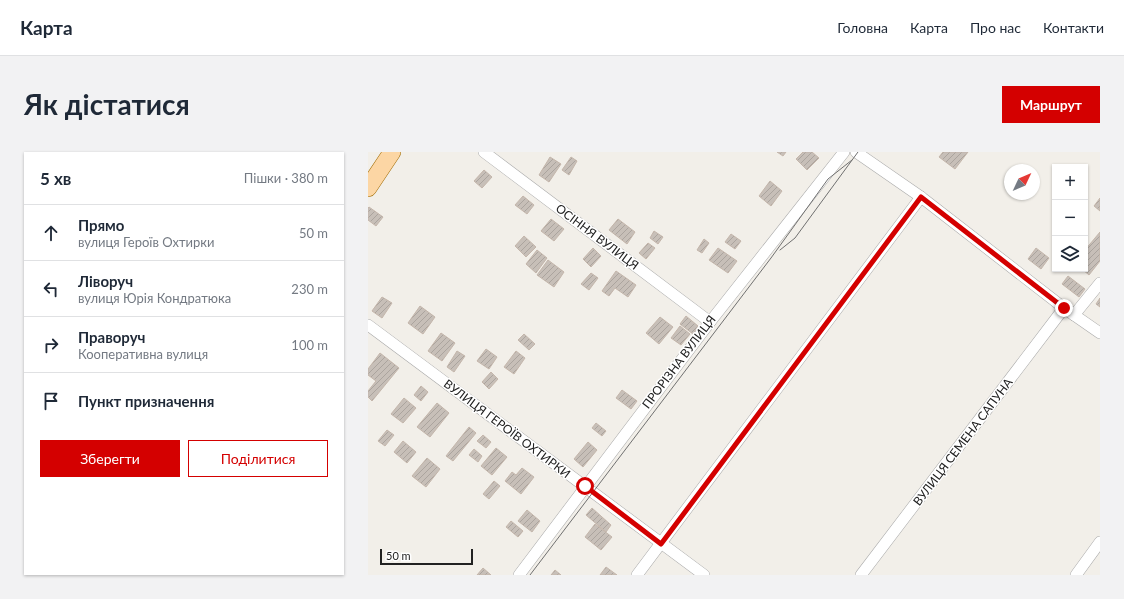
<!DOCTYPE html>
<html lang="uk">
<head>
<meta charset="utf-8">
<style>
  body { margin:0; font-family:Lato,sans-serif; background:#f2f2f3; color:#1f2937 }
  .controls { position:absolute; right:12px; top:12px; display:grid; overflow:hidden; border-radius:0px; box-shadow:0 1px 3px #0004 }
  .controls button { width:36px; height:36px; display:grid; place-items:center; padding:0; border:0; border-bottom:1px solid #e0e1e3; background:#fff; color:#1f2937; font:20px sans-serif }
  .compass { position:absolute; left:636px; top:12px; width:36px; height:36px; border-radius:50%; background:#fff; box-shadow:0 1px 3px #0004; rotate:46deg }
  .scale { position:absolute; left:12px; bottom:10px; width:93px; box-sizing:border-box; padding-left:4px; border:2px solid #222; border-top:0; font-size:11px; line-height:14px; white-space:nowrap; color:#222; -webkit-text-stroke:3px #fff; paint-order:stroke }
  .stop { position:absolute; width:12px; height:12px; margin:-9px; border:3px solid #d40000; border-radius:50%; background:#fff }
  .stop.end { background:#d40000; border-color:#fff; box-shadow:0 1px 4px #0008 }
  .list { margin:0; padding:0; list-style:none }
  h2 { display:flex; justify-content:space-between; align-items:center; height:52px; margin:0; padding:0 16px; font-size:17px }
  h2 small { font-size:13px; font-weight:400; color:#747a83 }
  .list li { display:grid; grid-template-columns:26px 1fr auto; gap:12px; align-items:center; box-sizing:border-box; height:56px; padding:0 16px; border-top:1px solid #e0e1e3 }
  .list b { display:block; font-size:15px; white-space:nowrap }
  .list p { margin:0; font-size:13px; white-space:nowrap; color:#747a83 }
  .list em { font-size:13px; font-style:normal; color:#747a83 }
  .actions { display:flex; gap:8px; padding:12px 16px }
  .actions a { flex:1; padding:9px 0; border:1px solid #d40000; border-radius:0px; text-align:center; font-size:14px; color:#d40000 }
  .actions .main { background:#d40000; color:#fff }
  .icon { flex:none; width:22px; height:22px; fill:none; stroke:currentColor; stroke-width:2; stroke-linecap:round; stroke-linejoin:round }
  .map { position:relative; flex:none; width:732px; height:423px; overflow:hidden; border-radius:0px }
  header { display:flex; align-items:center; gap:24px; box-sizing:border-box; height:56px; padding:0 20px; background:#fff; border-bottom:1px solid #e0e1e3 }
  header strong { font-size:19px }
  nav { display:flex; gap:22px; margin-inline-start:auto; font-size:14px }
  .intro { display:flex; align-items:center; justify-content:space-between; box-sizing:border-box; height:96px; padding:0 24px }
  h1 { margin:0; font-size:28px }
  .button { padding:10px 18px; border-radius:0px; background:#d40000; color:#fff; font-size:14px; font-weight:700 }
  main { display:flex; gap:24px; padding:0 24px }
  aside { flex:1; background:#fff; border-radius:0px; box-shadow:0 1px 3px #0004 }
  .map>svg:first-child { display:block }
</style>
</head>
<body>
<header>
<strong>Карта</strong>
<nav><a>Головна</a><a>Карта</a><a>Про нас</a><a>Контакти</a></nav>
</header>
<div class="intro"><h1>Як дістатися</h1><a class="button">Маршрут</a></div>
<main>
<aside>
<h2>5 хв<small>Пішки · 380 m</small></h2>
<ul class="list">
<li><svg class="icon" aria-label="ahead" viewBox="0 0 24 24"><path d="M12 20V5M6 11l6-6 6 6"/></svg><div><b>Прямо</b><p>вулиця Героїв Охтирки</p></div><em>50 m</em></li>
<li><svg class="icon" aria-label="left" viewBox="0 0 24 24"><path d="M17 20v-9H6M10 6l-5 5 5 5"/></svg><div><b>Ліворуч</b><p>вулиця Юрія Кондратюка</p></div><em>230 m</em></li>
<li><svg class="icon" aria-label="right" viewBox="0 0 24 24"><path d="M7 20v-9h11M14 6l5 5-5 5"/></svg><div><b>Праворуч</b><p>Кооперативна вулиця</p></div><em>100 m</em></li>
<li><svg class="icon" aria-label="arrive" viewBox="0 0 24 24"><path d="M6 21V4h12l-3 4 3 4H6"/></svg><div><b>Пункт призначення</b></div></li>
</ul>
<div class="actions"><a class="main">Зберегти</a><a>Поділитися</a></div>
</aside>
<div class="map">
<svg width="732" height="423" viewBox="0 0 732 423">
  <defs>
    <pattern id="building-hatch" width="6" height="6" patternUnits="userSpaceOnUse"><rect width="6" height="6" fill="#c7bfb8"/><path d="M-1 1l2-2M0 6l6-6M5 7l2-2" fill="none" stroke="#aba49e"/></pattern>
  </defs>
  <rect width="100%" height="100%" fill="#f2efe9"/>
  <g fill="url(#building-hatch)" stroke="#c4b6ab">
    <polygon points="409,0 418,0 415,4"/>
    <polygon points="435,0 444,0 451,6 439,18 428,7"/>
    <polygon points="575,0 600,0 587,17 571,5"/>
    <polygon points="182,5 193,12 181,30 171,23"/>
    <polygon points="203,5 209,9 201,23 194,18"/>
    <polygon points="116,18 124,25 114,36 106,29"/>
    <polygon points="402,29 414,39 403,54 391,44"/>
    <polygon points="155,44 166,53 159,62 147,53"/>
    <polygon points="732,46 732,59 726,54"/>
    <polygon points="1,55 15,65 8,74 0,68 0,56"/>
    <polygon points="183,67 196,77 186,89 173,79"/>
    <polygon points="250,67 267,80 259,92 241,78"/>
    <polygon points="286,79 295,85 290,92 282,86"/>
    <polygon points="732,80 732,109 721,123 714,117 717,117 717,98"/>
    <polygon points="363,82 373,89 367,97 357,90"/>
    <polygon points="156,84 168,95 158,105 147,94"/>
    <polygon points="336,87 341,91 334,101 329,98"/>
    <polygon points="280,91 287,96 278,107 271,101"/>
    <polygon points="225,96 233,104 223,115 215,107"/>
    <polygon points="350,96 369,109 360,121 341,108"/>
    <polygon points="668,96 681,106 673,117 660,107"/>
    <polygon points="169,98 179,106 168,121 158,112"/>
    <polygon points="180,108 196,120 186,135 169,123"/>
    <polygon points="248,119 268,133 260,145 247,136 241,144 234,139"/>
    <polygon points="223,121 230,126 221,138 213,132"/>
    <polygon points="700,124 717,137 711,145 694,132"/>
    <polygon points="14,145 24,151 14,166 4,159"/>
    <polygon points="732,146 732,155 728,152"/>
    <polygon points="52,154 67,165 55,182 40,171"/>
    <polygon points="318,164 330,174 325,182 312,172"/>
    <polygon points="292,165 305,175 291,192 278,181"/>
    <polygon points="312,174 322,182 313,193 303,186"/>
    <polygon points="73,181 87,191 74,209 60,199"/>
    <polygon points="156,182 167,192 161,198 150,188"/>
    <polygon points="118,197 129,205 121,217 109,209"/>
    <polygon points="89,199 97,204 86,220 79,215"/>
    <polygon points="148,199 157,206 146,222 136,215"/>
    <polygon points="12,201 31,216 4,249 0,245 0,239 8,229 0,223 0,217"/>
    <polygon points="123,220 130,227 121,237 114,230"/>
    <polygon points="53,234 60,240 53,249 46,243"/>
    <polygon points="254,238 269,249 263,257 248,246"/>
    <polygon points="36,246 48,256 35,271 23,262"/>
    <polygon points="69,251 81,261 62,285 49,275"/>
    <polygon points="228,271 238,279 234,284 224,276"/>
    <polygon points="101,275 108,281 85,309 78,304"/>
    <polygon points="19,278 26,283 17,294 10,289"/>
    <polygon points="115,283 123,290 118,296 109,289"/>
    <polygon points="35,289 48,300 39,311 26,300"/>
    <polygon points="220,290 229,298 215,315 206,307"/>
    <polygon points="128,296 139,305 124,323 113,314"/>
    <polygon points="106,297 114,304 110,310 101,303"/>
    <polygon points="59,306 72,317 58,335 44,324"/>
    <polygon points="154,316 166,325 153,342 137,329 144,320 148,323"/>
    <polygon points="126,329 132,334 121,347 115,342"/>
    <polygon points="224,356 243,373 238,380 218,363"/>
    <polygon points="159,358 172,369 164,380 150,369"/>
    <polygon points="143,369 155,379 150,385 138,375"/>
    <polygon points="227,372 244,385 233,398 217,385"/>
    <polygon points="238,415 249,423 232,423"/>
    <polygon points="115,416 123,423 109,423"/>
    <polygon points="187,418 193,423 183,423"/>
  </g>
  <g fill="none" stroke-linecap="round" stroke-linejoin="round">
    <defs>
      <g id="minor">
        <polyline points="116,0 342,170"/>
        <polyline points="488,0 553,45 696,156 732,181"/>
        <polyline points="706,163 732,131"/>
        <polyline points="0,173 336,423"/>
        <polyline points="151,423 342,170 476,0"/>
        <polyline points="269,423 553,45"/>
        <polyline points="493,423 696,156"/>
        <polyline points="708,423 732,390"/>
      </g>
      <polyline id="primary" points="0,36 24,0"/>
    </defs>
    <use href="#minor" stroke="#a9a9a9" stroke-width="12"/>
    <use href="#primary" stroke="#a06b00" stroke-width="18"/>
    <use href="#minor" stroke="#fff" stroke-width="11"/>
    <use href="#primary" stroke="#fcd6a4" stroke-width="17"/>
    <g stroke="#707070" stroke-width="1">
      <polyline points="412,98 427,86 490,0"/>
      <polyline points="162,423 403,106 460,27 484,8"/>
    </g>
  </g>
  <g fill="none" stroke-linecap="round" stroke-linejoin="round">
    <polyline stroke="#d40000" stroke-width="5" points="217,334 293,392 553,45 696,156"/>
  </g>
  <g text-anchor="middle" stroke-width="3" stroke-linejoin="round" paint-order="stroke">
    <g font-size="12" fill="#222" stroke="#fff">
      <text transform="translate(229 85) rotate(37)" y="4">ОСІННЯ ВУЛИЦЯ</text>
      <text transform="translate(311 210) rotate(-53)" y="4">ПРОРІЗНА ВУЛИЦЯ</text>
      <text transform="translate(139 277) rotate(37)" y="4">ВУЛИЦЯ ГЕРОЇВ ОХТИРКИ</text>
      <text transform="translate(595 290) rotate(-53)" y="4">ВУЛИЦЯ СЕМЕНА САПУНА</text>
    </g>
  </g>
</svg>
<div class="controls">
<button>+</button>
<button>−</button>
<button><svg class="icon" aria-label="layers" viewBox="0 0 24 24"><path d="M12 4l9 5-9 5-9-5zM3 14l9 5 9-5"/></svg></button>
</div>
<svg class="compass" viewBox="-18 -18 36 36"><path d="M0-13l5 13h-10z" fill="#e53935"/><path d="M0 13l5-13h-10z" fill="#747a83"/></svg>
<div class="scale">50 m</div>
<div class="stop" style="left:217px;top:334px"></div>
<div class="stop end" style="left:696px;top:156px"></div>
</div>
</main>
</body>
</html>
